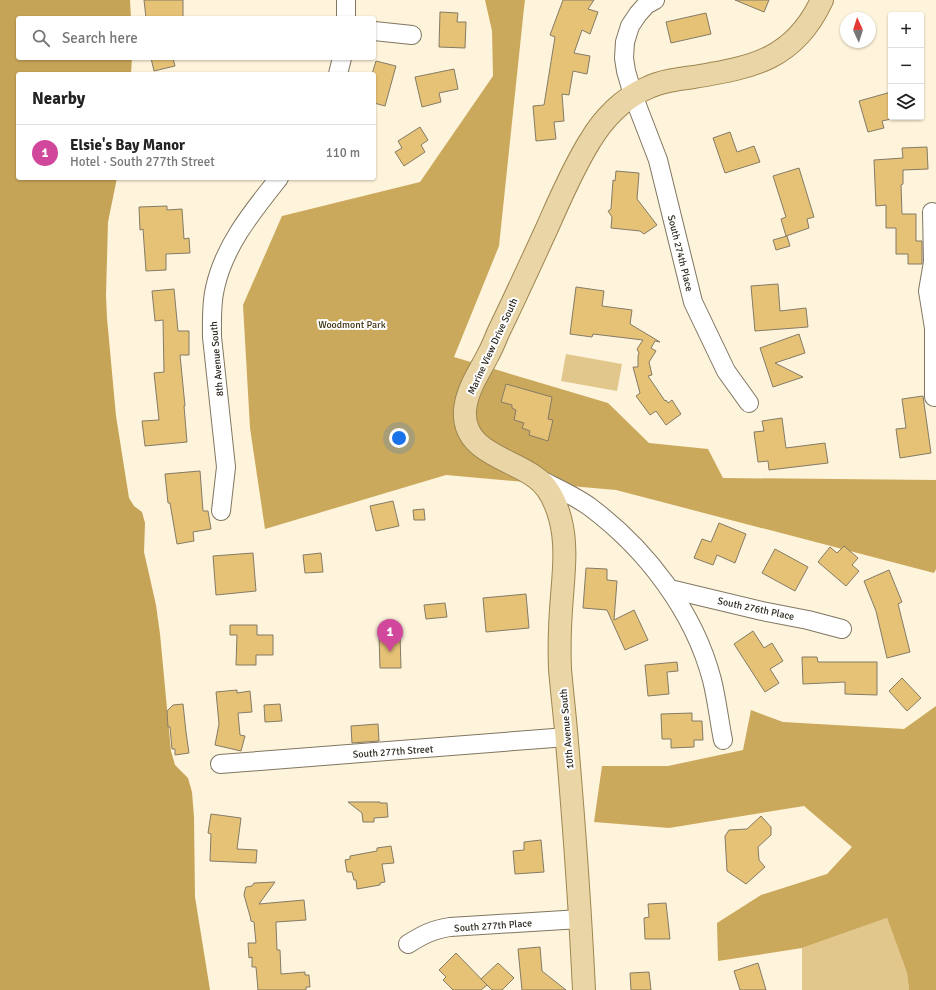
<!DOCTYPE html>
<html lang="en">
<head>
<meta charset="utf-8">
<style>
  body { margin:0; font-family:Signika,sans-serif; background:#f6f6f6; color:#222 }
  .controls { position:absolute; right:12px; top:12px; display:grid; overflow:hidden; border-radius:4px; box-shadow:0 1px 3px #0004 }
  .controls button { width:36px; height:36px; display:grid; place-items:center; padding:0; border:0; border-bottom:1px solid #e0e0e0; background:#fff; color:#222; font:20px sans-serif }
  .compass { position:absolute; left:840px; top:12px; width:36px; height:36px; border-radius:50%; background:#fff; box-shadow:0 1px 3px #0004; rotate:356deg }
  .you { position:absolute; left:399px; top:438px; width:14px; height:14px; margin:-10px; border:3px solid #fff; border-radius:50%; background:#1a73e8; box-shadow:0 0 0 6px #1a73e833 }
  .badge { display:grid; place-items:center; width:26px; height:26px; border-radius:50%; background:#7a50c9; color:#fff; font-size:13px; font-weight:700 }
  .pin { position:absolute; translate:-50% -33px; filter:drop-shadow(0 1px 2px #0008) }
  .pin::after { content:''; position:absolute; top:21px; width:14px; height:12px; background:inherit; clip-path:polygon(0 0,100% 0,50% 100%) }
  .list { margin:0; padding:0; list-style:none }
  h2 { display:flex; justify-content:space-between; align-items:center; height:52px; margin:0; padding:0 16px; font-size:17px }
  h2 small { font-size:13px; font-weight:400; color:#767676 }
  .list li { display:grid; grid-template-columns:26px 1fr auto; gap:12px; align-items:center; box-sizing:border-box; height:56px; padding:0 16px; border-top:1px solid #e0e0e0 }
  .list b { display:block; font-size:15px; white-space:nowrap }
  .list p { margin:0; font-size:13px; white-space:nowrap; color:#767676 }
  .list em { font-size:13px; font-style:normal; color:#767676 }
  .icon { flex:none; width:22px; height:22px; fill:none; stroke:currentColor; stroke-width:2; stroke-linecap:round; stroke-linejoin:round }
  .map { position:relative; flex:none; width:936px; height:990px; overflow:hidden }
  .search { position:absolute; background:#fff; box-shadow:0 1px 3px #0004; left:16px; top:16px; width:360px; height:44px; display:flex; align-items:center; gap:10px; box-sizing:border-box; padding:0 14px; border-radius:4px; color:#767676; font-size:15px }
  .panel { position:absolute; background:#fff; box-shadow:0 1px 3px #0004; left:16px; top:72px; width:360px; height:108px; border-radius:4px }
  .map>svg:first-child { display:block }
</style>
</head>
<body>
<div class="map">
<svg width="936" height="990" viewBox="0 0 936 990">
  <rect width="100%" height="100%" fill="#fef3db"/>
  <g fill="#e2c78d">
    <polygon points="566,354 622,364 617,391 561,381"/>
    <polygon points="887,918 907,973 909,990 802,990 802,948"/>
  </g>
  <g fill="#cba95c">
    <polygon points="485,0 525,0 524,8 499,246 454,357 608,403 649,443 708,449 723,478 936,480 936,569 934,573 616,490 446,475 265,529 250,428 243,305 282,216 420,182 493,76 492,31"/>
    <polygon points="936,706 936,990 909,990 907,973 887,918 802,948 718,961 717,923 761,895 827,874 852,847 804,806 669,828 594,822 602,766 668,766 743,750 751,710 783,722 904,729"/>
  </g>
  <polygon fill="#c6a457" points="0,0 130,0 131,18 18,18 18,58 132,58 131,74 18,74 18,178 117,178 108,222 106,295 107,318 116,416 129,498 134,506 142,512 145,523 144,552 156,605 160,634 171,751 175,765 188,778 192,792 194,817 195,897 210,990 0,990"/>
  <g fill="#e5c275" stroke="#857b66">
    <polygon points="144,0 183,0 183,18 146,18"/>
    <polygon points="563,0 594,0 588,9 598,12 590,34 582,30 574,53 590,56 587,74 573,71 569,95 562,94 564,121 554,122 556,139 536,141 533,106 544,105 555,37 550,35"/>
    <polygon points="735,0 769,0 764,12"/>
    <polygon points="440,12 458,13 457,22 466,22 465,48 439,47"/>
    <polygon points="706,13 711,34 671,43 666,22"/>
    <polygon points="151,58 173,58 175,66 154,71"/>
    <polygon points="376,61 396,66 385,106 374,103 374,74 372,74"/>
    <polygon points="454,69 458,89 439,93 441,102 422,107 415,77"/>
    <polygon points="891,92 891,119 882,121 884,128 868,132 859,101"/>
    <polygon points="420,127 428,140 421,145 425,152 404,166 395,152 402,148 398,141"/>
    <polygon points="730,132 737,152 754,146 760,162 725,173 713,138"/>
    <polygon points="927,147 928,169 903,170 903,184 901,185 902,214 916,214 916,241 922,241 922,264 908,264 908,254 896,254 896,228 886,228 886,205 876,206 874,160 903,158 902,148"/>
    <polygon points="799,168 814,217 807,219 809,228 786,236 781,219 786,217 773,176"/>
    <polygon points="616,171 639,173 637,199 657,225 644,234 640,231 611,228 612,217 608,211 611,209 613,180 615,181"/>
    <polygon points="167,206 167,210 182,209 184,239 189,238 190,253 166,254 166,270 146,271 143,229 140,230 139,207"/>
    <polygon points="787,236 790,246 776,250 773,240"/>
    <polygon points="778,284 780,311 806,308 808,327 755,331 751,286"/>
    <polygon points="576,287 604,291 602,306 632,310 630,324 660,342 655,341 651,348 656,351 649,362 652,375 648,376 665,401 666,400 668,403 672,400 681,414 666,425 656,411 650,415 636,396 640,393 633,367 638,367 638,356 639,353 637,349 643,340 593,334 592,337 570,334"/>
    <polygon points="174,289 178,331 189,331 189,355 180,355 185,406 184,406 187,442 145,446 142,421 159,420 154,373 164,372 163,320 155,321 152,291"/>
    <polygon points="799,334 805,353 775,363 803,377 773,387 760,348"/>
    <polygon points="506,384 552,397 548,419 553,420 548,441 529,435 530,431 522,428 524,423 514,420 516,410 512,408 512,405 501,402"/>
    <polygon points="923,396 931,453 900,458 896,429 906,428 902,399"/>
    <polygon points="782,418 786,448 825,443 828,463 769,470 768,461 758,462 754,432 764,431 762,421"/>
    <polygon points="200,471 203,511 208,511 211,529 193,532 194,541 177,544 170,503 168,503 165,474"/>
    <polygon points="393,501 399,526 376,531 370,506"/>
    <polygon points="424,509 425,520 414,520 413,510"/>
    <polygon points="719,523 746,534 735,563 717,555 713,565 694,558 702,539 711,542"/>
    <polygon points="844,546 858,558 852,565 859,571 846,586 818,562 830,547 837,553"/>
    <polygon points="775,549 808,567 795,591 762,573"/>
    <polygon points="253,553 256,591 216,595 213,556"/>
    <polygon points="321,553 323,572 305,573 303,555"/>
    <polygon points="586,568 607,569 607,580 617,581 614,620 634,610 648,640 625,650 607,610 583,608"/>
    <polygon points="889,570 902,602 898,604 910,652 887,658 876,611 864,581"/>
    <polygon points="526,594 529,628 486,632 483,598"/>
    <polygon points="445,603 447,617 426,619 424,605"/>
    <polygon points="230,625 257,625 257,635 273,635 273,655 256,655 256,665 236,665 237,635 230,635"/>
    <polygon points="753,631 764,648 772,643 783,661 770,669 779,683 765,692 734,644"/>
    <polygon points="379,635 400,635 401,668 380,668"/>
    <polygon points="802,657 817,657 818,662 877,662 877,695 845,694 845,682 803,684"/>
    <polygon points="677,662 678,671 667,672 669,694 648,696 645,665"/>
    <polygon points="902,678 921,698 907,711 889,691"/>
    <polygon points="237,690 237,693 250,691 252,712 238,713 240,735 245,736 241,751 215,745 219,724 216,692"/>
    <polygon points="183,704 186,732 189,753 175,755 175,749 172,749 170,727 168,727 167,711 173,705"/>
    <polygon points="280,704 282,721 265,722 264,705"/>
    <polygon points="692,713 692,721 702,721 703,740 694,740 694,747 671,748 671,739 662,739 661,714"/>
    <polygon points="378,724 379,741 352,743 351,726"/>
    <polygon points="348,802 380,802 380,803 387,803 388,817 374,818 374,822 363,822 362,813"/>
    <polygon points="211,814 241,818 237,849 257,850 256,863 210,861 211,834 208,833"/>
    <polygon points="761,816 771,827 771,835 758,847 759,860 765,867 746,884 727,871 725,836 729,830 747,829"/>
    <polygon points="541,840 544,872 515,874 513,851 524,850 524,842"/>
    <polygon points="391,846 394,863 382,864 385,882 380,883 380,885 357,889 356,880 354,880 352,872 347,872 345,860 350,859 350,856 377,851 377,848"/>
    <polygon points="275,882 259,904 304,900 306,920 276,922 276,924 277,950 280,950 281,974 305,972 305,975 309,975 310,987 306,987 306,990 258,990 256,967 252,967 252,957 249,958 248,943 256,943 254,922 251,921 250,916 244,895 245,890 246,887 252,886 254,883"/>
    <polygon points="666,903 670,939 645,939 644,918 649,917 648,904"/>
    <polygon points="540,947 542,971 566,990 522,990 518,949"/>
    <polygon points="456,953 487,985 481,990 453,990 443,980 446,977 439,970"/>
    <polygon points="498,963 514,978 502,990 492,990 481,979"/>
    <polygon points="758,963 766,990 740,990 734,971"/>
    <polygon points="649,972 651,990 631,990 630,973"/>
  </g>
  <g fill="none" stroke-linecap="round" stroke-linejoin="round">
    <defs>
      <g id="minor">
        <polyline points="655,0 646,5 638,14 630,26 625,42 624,58 626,71 633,95 658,160 693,302 726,371 749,403"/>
        <polyline points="346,18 346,0"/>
        <polyline points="374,31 412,35"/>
        <polyline points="338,74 342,58"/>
        <polyline points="932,212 933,262 928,291 934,328 934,397"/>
        <path d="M539,479C556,488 575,496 590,507C646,549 694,611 712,680C717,700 719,720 723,740"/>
        <path d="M221,511L226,467L212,337C212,321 211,304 215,288C224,246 252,212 279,178"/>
        <polyline points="670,589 762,611 808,620 842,629"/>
        <polyline points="220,764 567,737"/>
        <path d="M408,944C424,934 432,930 450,927L580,919"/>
      </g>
      <path id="major" d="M584,990C580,907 574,824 567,742C565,717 562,693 560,669C559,645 560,620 562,596C564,570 567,543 560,518C556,503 548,486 535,477C510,458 462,452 465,410C467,389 479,373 488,355C492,348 495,340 498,333C515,298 531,263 547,228C560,199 573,168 590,141C603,119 623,98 647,88C662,81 678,79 694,77C753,67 794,60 822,0"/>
    </defs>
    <use href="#minor" stroke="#807661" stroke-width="20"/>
    <use href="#major" stroke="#9e8650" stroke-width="24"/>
    <use href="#minor" stroke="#fff" stroke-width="18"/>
    <use href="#major" stroke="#ead5a6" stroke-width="22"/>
  </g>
  <g text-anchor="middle" stroke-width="4" stroke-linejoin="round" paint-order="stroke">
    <g font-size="10" fill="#2c281f" stroke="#fff">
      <text transform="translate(681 253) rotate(76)" y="4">South 274th Place</text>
      <text transform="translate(492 346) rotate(-65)" y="4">Marine View Drive South</text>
      <text transform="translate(216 359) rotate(-95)" y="4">8th Avenue South</text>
      <text transform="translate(756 608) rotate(12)" y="4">South 276th Place</text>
      <text transform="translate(566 729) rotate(-95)" y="4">10th Avenue South</text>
      <text transform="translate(393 751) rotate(-4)" y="4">South 277th Street</text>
      <text transform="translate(493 925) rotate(-4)" y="4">South 277th Place</text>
    </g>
    <g font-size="10" fill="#413210" stroke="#fff">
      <text x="352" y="328">Woodmont Park</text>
    </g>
  </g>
</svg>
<div class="controls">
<button>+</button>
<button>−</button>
<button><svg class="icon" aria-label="layers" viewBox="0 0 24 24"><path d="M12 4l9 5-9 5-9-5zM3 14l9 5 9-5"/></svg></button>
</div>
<svg class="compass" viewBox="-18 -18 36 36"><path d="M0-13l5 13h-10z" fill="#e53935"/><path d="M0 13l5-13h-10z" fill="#767676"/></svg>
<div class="you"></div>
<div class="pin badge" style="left:390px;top:652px;background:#d1479c">1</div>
<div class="search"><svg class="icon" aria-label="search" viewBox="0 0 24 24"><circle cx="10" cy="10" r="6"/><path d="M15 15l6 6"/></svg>Search here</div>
<section class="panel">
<h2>Nearby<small></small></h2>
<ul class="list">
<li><span class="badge" style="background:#d1479c">1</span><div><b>Elsie's Bay Manor</b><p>Hotel · South 277th Street</p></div><em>110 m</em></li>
</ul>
</section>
</div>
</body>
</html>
